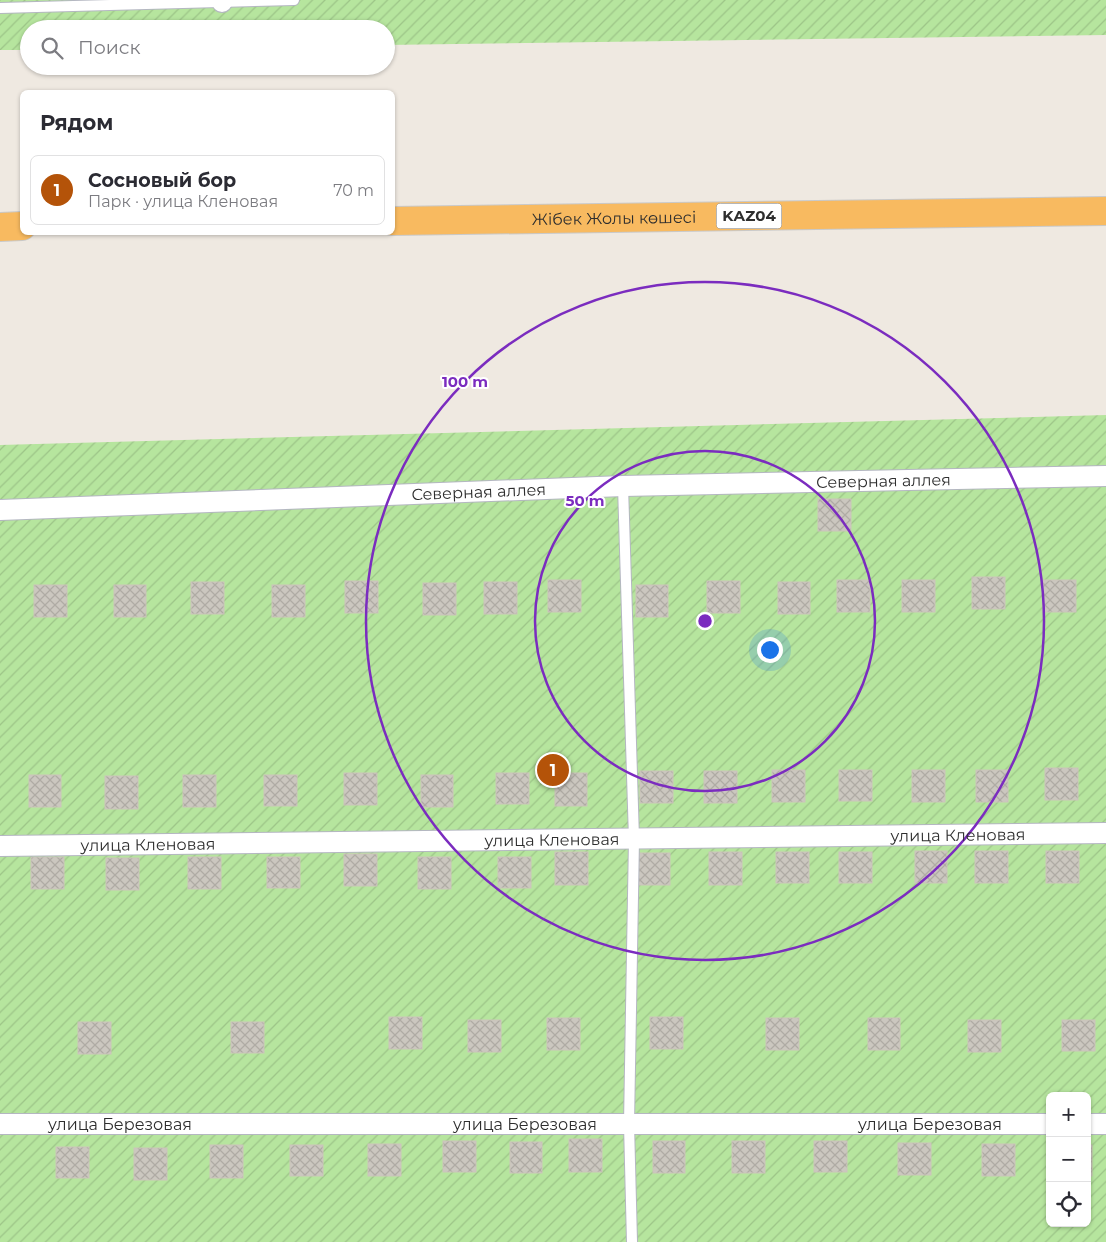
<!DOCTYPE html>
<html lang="ru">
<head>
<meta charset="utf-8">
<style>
  body { margin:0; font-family:Montserrat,sans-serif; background:#f7f7f7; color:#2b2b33 }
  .controls { position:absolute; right:15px; bottom:15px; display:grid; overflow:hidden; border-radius:8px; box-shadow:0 1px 4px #0004 }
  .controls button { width:45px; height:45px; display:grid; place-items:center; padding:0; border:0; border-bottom:1px solid #e1e1e2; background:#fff; color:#2b2b33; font:25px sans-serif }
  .you { position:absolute; left:769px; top:649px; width:18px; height:18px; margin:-12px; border:4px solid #fff; border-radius:50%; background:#1a73e8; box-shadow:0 0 0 8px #1a73e833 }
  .badge { display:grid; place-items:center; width:32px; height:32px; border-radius:50%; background:#b45309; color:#fff; font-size:16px; font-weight:700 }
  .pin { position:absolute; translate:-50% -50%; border:2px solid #fff; box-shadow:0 1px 5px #0006 }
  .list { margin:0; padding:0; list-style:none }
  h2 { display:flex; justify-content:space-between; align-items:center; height:65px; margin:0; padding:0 20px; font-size:21px }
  h2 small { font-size:16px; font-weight:400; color:#7c7c81 }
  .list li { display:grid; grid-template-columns:32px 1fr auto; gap:15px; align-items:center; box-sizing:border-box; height:70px; margin:0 10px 10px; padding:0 10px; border:1px solid #e1e1e2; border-radius:8px }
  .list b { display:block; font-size:19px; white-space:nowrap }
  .list p { margin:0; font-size:16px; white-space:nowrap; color:#7c7c81 }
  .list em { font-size:16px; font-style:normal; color:#7c7c81 }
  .icon { flex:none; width:28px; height:28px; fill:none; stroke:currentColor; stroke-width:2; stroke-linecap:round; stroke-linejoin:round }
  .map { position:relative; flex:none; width:1106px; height:1242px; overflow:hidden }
  .search { position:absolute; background:#fff; box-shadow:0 1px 4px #0004; left:20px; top:20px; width:375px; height:55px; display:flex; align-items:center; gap:12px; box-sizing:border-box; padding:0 18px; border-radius:28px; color:#7c7c81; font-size:19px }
  .panel { position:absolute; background:#fff; box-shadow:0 1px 4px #0004; left:20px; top:90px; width:375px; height:145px; border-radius:8px }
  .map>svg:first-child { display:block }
</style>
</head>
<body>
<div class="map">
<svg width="1106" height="1242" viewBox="0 0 1106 1242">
  <defs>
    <pattern id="garden-furrows" width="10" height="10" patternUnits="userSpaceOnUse" patternTransform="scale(1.25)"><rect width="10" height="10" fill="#b6e59e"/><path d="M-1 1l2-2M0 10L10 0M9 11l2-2" fill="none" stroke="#9dc588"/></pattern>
    <pattern id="building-cross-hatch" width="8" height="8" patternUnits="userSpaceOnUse" patternTransform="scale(1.25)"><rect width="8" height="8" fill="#cbc7bf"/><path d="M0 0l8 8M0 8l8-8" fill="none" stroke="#afaba4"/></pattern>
  </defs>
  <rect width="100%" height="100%" fill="#efe9e1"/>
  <g fill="url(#garden-furrows)" fill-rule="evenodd">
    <polygon points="0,0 1106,0 1106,35 386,45 386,29 29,29 29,50 0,50"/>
    <path d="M1106,415V1242H0V445ZM1050,1096H1087V1223H1050Z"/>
  </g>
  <g fill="url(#building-cross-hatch)" stroke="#cbc5ba">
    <rect x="818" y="499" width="33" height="32"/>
    <rect x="972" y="577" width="33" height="32"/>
    <rect x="548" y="580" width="33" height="32"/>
    <rect x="837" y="580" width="33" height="32"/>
    <rect x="902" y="580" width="33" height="32"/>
    <rect x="1043" y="580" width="33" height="32"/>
    <rect x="345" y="581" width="33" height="32"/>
    <rect x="707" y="581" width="33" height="32"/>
    <rect x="191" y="582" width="33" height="32"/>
    <rect x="484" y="582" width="33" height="32"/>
    <rect x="778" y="582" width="32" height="32"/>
    <rect x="423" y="583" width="33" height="32"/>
    <rect x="34" y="585" width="33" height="32"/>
    <rect x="114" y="585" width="32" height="32"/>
    <rect x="272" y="585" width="33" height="32"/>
    <rect x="636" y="585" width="32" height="32"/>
    <rect x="1045" y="768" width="33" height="32"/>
    <rect x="772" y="770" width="33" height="32"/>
    <rect x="839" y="770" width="33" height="31"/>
    <rect x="912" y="770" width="33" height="32"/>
    <rect x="976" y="770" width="32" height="32"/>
    <rect x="640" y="771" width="33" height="32"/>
    <rect x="704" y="771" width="33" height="32"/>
    <rect x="344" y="773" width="33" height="32"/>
    <rect x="496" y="773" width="33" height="31"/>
    <rect x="555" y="773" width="32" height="33"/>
    <rect x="29" y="775" width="32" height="32"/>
    <rect x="183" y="775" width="33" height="32"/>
    <rect x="264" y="775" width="33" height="31"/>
    <rect x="421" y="775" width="32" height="32"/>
    <rect x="105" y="776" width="33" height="33"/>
    <rect x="915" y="851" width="32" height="32"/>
    <rect x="975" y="851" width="33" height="32"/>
    <rect x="1046" y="851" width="33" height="32"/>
    <rect x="555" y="852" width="33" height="33"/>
    <rect x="709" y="852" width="33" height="33"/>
    <rect x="776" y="852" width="33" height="31"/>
    <rect x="839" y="852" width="33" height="31"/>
    <rect x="637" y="853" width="33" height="32"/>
    <rect x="344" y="854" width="33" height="32"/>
    <rect x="31" y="857" width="33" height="32"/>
    <rect x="188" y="857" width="33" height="32"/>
    <rect x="267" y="857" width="33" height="31"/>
    <rect x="418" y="857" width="33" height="32"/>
    <rect x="498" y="857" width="33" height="31"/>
    <rect x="106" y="858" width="33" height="32"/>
    <rect x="389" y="1017" width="33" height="32"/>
    <rect x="650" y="1017" width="33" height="32"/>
    <rect x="547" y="1018" width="33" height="32"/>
    <rect x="766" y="1018" width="33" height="32"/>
    <rect x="868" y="1018" width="32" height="32"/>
    <rect x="468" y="1020" width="33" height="32"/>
    <rect x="968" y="1020" width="33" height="32"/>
    <rect x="1062" y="1020" width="33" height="31"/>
    <rect x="78" y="1022" width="33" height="32"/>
    <rect x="231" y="1022" width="33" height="31"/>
    <rect x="569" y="1139" width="33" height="33"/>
    <rect x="443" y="1141" width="33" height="31"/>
    <rect x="653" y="1141" width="32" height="32"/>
    <rect x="732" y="1141" width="33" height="32"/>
    <rect x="814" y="1141" width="33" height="31"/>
    <rect x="510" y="1142" width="32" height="31"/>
    <rect x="898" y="1143" width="33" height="32"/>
    <rect x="368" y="1144" width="33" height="32"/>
    <rect x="982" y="1144" width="33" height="32"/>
    <rect x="210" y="1145" width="33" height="33"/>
    <rect x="290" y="1145" width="33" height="31"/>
    <rect x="1087" y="1145" width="5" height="31"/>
    <rect x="56" y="1147" width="33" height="31"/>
    <rect x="134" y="1148" width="33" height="32"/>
  </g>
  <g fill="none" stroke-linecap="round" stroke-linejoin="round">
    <defs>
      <g id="service">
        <polyline points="0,8 294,0"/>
        <polyline points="623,486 634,839 629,1124 632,1242"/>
      </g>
      <g id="minor">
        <polyline points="222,0 222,2"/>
        <path id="s1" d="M0,510L623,486L1106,476"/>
        <path id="s2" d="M0,846L1106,833"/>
        <path id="s3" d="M0,1124H1050"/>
        <polyline points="1087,1124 1106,1124"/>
      </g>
      <g id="trunk">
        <path id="s4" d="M392,221L1106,211"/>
        <polyline points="0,227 22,226"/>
      </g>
    </defs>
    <use href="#service" stroke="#b4b7c1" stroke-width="12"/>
    <use href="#minor" stroke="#b4b7c1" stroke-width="22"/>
    <use href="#trunk" stroke="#c9c9c9" stroke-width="30"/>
    <use href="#service" stroke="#fff" stroke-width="10"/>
    <use href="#minor" stroke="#fff" stroke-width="20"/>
    <use href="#trunk" stroke="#f8ba60" stroke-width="28"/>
  </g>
  <g fill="none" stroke="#7b2cbf" stroke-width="2.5">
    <circle cx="705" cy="621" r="170"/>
    <circle cx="705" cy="621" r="339"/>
  </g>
  <g text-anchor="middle" stroke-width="4" stroke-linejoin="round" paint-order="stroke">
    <rect fill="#fff" stroke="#6d6d6d" stroke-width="1" x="716.5" y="203.5" width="65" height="25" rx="4"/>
    <g font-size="15" font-weight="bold" fill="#2e2e2e">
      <text x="749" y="221">KАZ04</text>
    </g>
    <g font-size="16" fill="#2e2e2e" stroke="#fff">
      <text dy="6" stroke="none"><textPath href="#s4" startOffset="222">Жібек Жолы көшесі</textPath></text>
      <text dy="6" stroke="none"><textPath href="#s1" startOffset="884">Северная аллея</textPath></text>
      <text dy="6" stroke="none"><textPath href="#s1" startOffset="479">Северная аллея</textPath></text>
      <text dy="6" stroke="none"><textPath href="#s2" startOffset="958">улица Кленовая</textPath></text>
      <text dy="6" stroke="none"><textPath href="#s2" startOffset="552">улица Кленовая</textPath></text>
      <text dy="6" stroke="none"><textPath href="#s2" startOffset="148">улица Кленовая</textPath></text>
      <text dy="6" stroke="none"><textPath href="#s3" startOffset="120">улица Березовая</textPath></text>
      <text dy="6" stroke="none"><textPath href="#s3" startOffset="525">улица Березовая</textPath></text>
      <text dy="6" stroke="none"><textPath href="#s3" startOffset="930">улица Березовая</textPath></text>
    </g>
  </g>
  <circle cx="705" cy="621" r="8" fill="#7b2cbf" stroke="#fff" stroke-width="2.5"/>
  <g font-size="15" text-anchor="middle" font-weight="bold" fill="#7b2cbf" stroke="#fff" stroke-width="4" stroke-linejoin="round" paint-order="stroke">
    <text x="465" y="387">100 m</text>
    <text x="585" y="506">50 m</text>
  </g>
</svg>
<div class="controls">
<button>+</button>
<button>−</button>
<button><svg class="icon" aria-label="locate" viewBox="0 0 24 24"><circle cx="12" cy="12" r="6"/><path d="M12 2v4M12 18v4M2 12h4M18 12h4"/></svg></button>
</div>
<div class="you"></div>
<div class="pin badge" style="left:553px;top:770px">1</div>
<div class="search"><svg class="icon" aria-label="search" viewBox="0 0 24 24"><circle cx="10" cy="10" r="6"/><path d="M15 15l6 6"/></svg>Поиск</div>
<section class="panel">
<h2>Рядом<small></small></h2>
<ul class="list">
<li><span class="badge">1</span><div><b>Сосновый бор</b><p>Парк · улица Кленовая</p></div><em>70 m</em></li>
</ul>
</section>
</div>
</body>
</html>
